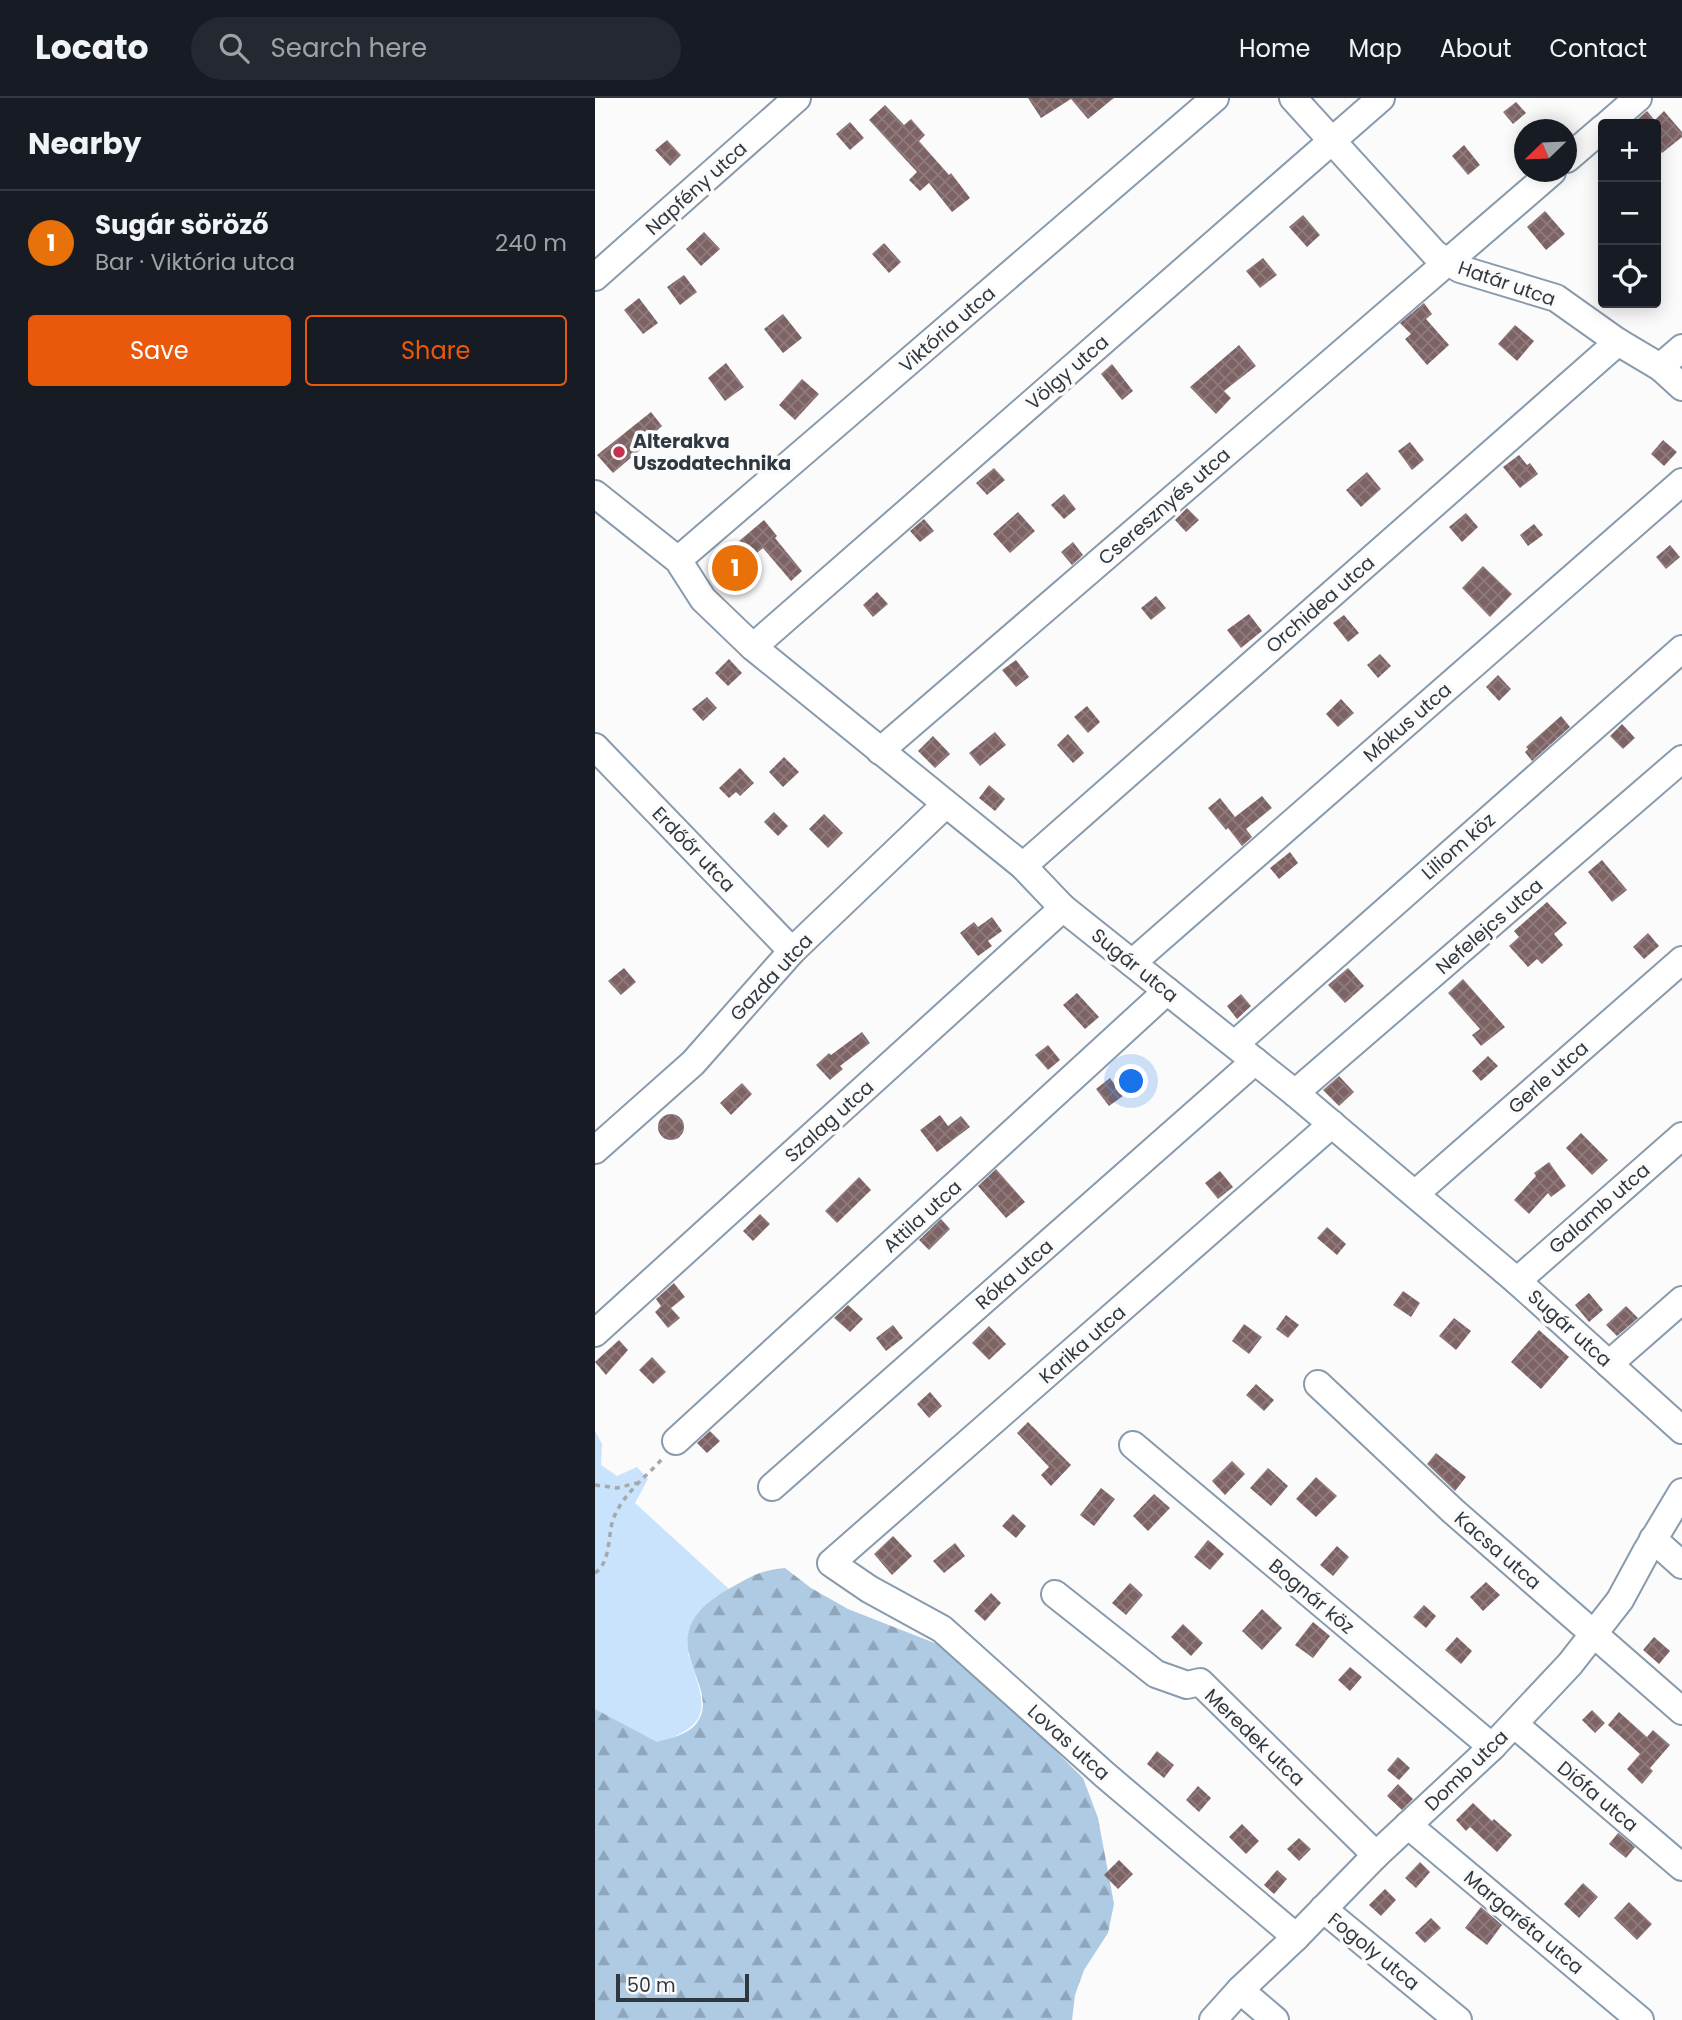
<!DOCTYPE html>
<html lang="en">
<head>
<meta charset="utf-8">
<style>
  body { margin:0; font-family:Poppins,sans-serif; background:#242831; color:#f1f3f6 }
  .controls { position:absolute; right:21px; top:21px; display:grid; overflow:hidden; border-radius:7px; box-shadow:0 4px 18px #0003 }
  .controls button { width:63px; height:63px; display:grid; place-items:center; padding:0; border:0; border-bottom:2px solid #363941; background:#171b24; color:#f1f3f6; font:35px sans-serif }
  .compass { position:absolute; left:919px; top:21px; width:63px; height:63px; border-radius:50%; background:#171b24; box-shadow:0 4px 18px #0003; rotate:247deg }
  .scale { position:absolute; left:21px; bottom:18px; width:133px; box-sizing:border-box; padding-left:7px; border:4px solid #30383f; border-top:0; font-size:19px; line-height:24px; white-space:nowrap; color:#30383f; -webkit-text-stroke:5px #fbfbfb; paint-order:stroke }
  .you { position:absolute; left:537px; top:984px; width:24px; height:24px; margin:-18px; border:5px solid #fff; border-radius:50%; background:#1a73e8; box-shadow:0 0 0 10px #1a73e833 }
  .badge { display:grid; place-items:center; width:46px; height:46px; border-radius:50%; background:#ea580c; color:#fff; font-size:23px; font-weight:700 }
  .pin { position:absolute; translate:-50% -50%; border:4px solid #fff; box-shadow:0 2px 7px #0006 }
  .list { margin:0; padding:0; list-style:none }
  h2 { display:flex; justify-content:space-between; align-items:center; height:91px; margin:0; padding:0 28px; font-size:30px }
  h2 small { font-size:23px; font-weight:400; color:#9ea1a6 }
  .list li { display:grid; grid-template-columns:46px 1fr auto; gap:21px; align-items:center; box-sizing:border-box; height:105px; padding:0 28px; border-top:2px solid #363941 }
  .list b { display:block; font-size:26px; white-space:nowrap }
  .list p { margin:0; font-size:23px; white-space:nowrap; color:#9ea1a6 }
  .list em { font-size:23px; font-style:normal; color:#9ea1a6 }
  .actions { display:flex; gap:14px; padding:21px 28px }
  .actions a { flex:1; padding:16px 0; border:2px solid #ea580c; border-radius:7px; text-align:center; font-size:24px; color:#ea580c }
  .actions .main { background:#ea580c; color:#fff }
  .icon { flex:none; width:38px; height:38px; fill:none; stroke:currentColor; stroke-width:2; stroke-linecap:round; stroke-linejoin:round }
  .map { position:relative; flex:none; width:1087px; height:1922px; overflow:hidden }
  header { display:flex; align-items:center; gap:42px; box-sizing:border-box; height:98px; padding:0 35px; background:#171b24; border-bottom:2px solid #363941 }
  header strong { font-size:33px }
  nav { display:flex; gap:38px; margin-inline-start:auto; font-size:24px }
  .search { width:490px; height:63px; background:#242831; display:flex; align-items:center; gap:18px; box-sizing:border-box; padding:0 24px; border-radius:38px; color:#9ea1a6; font-size:26px }
  main { display:flex }
  aside { flex:1; background:#171b24 }
  .map>svg:first-child { display:block }
</style>
</head>
<body>
<header>
<strong>Locato</strong>
<div class="search"><svg class="icon" aria-label="search" viewBox="0 0 24 24"><circle cx="10" cy="10" r="6"/><path d="M15 15l6 6"/></svg>Search here</div>
<nav><a>Home</a><a>Map</a><a>About</a><a>Contact</a></nav>
</header>
<main>
<aside>
<h2>Nearby<small></small></h2>
<ul class="list">
<li><span class="badge" style="background:#e8710a">1</span><div><b>Sugár söröző</b><p>Bar · Viktória utca</p></div><em>240 m</em></li>
</ul>
<div class="actions"><a class="main">Save</a><a>Share</a></div>
</aside>
<div class="map">
<svg width="1087" height="1922" viewBox="0 0 1087 1922">
  <defs>
    <pattern id="forest-firs" width="22" height="20" patternUnits="userSpaceOnUse" patternTransform="scale(1.75)"><rect width="22" height="20" fill="#afcbe4"/><path d="M5 1l3.5 6h-7zM16 11l3.5 6h-7z" fill="#8fa6ba"/></pattern>
    <pattern id="building-cross-hatch" width="8" height="8" patternUnits="userSpaceOnUse" patternTransform="scale(1.75)"><rect width="8" height="8" fill="#7e6365"/><path d="M0 0l8 8M0 8l8-8" fill="none" stroke="#8f7b7d"/></pattern>
  </defs>
  <rect width="100%" height="100%" fill="#fbfbfb"/>
  <path fill="#c8e3fb" d="M0,1333L7,1346L6,1367L22,1378L42,1369L53,1381L40,1405L134,1491L119,1500L93,1556C110,1606 121,1626 62,1645L0,1611Z"/>
  <path fill="url(#forest-firs)" d="M190,1470L216,1490L253,1511L360,1553L488,1680L503,1720L519,1806L513,1835L489,1872L480,1897L477,1922H0V1611L62,1644C75,1640 92,1637 101,1626C131,1587 48,1542 130,1493C155,1479 161,1473 190,1470Z"/>
  <g fill="url(#building-cross-hatch)">
    <polygon points="433,0 519,0 493,21 476,1 446,20"/>
    <polygon points="921,4 931,15 918,26 908,14"/>
    <polygon points="290,7 309,27 316,21 330,37 324,43 354,77 356,75 375,100 357,114 334,85 325,93 314,82 322,74 274,22"/>
    <polygon points="1052,13 1061,24 1061,21 1069,13 1087,34 1087,39 1067,55 1061,48 1061,26 1037,26"/>
    <polygon points="255,24 269,40 255,52 241,36"/>
    <polygon points="72,42 86,57 75,68 60,52"/>
    <polygon points="869,47 885,67 873,77 857,58"/>
    <polygon points="950,113 970,136 951,152 932,129"/>
    <polygon points="708,117 725,137 712,149 694,129"/>
    <polygon points="109,134 125,151 106,168 91,151"/>
    <polygon points="289,145 306,164 294,175 277,156"/>
    <polygon points="668,160 682,177 665,190 651,173"/>
    <polygon points="89,177 102,194 85,207 72,189"/>
    <polygon points="44,200 63,225 48,236 29,212"/>
    <polygon points="829,205 837,216 831,221 854,247 832,267 810,241 816,236 805,225"/>
    <polygon points="188,216 207,240 188,255 169,231"/>
    <polygon points="920,227 939,243 922,263 903,246"/>
    <polygon points="644,247 661,268 629,293 636,300 621,316 595,289"/>
    <polygon points="131,265 149,289 130,303 113,280"/>
    <polygon points="517,266 538,293 527,302 506,276"/>
    <polygon points="207,281 224,296 200,322 184,307"/>
    <polygon points="56,314 67,328 43,349 45,352 18,375 2,357"/>
    <polygon points="1068,342 1082,354 1069,368 1056,356"/>
    <polygon points="815,344 829,362 817,372 803,353"/>
    <polygon points="924,357 932,367 935,365 943,376 925,390 908,369"/>
    <polygon points="399,370 410,382 392,397 381,385"/>
    <polygon points="772,374 786,391 766,409 751,392"/>
    <polygon points="469,396 481,411 469,421 456,407"/>
    <polygon points="592,410 604,422 591,434 580,422"/>
    <polygon points="423,414 440,433 415,455 398,436"/>
    <polygon points="871,415 883,429 867,444 854,429"/>
    <polygon points="329,421 339,433 325,444 315,433"/>
    <polygon points="169,422 182,438 180,440 207,473 196,483 168,450 157,459 144,443"/>
    <polygon points="939,426 948,437 933,448 925,437"/>
    <polygon points="478,444 488,457 477,467 466,454"/>
    <polygon points="1075,447 1085,459 1071,471 1061,459"/>
    <polygon points="888,468 917,496 895,519 867,490"/>
    <polygon points="282,494 293,506 278,519 268,507"/>
    <polygon points="561,498 571,510 556,522 546,510"/>
    <polygon points="654,516 667,533 646,550 632,532"/>
    <polygon points="749,517 764,535 753,544 738,525"/>
    <polygon points="785,556 796,568 783,580 772,567"/>
    <polygon points="134,561 147,575 133,588 120,575"/>
    <polygon points="421,562 434,579 421,589 407,572"/>
    <polygon points="903,577 916,591 904,603 891,589"/>
    <polygon points="112,599 122,610 108,623 97,611"/>
    <polygon points="746,601 759,615 743,629 731,616"/>
    <polygon points="492,608 505,624 493,635 479,619"/>
    <polygon points="966,618 975,629 937,663 930,654 933,651 931,649"/>
    <polygon points="1027,626 1040,640 1028,651 1015,638"/>
    <polygon points="400,634 411,647 385,668 374,655"/>
    <polygon points="473,636 489,655 478,665 462,647"/>
    <polygon points="338,638 355,656 340,670 323,653"/>
    <polygon points="189,659 204,674 188,689 174,674"/>
    <polygon points="145,670 159,685 145,698 141,694 134,700 124,690"/>
    <polygon points="394,687 410,701 400,713 384,700"/>
    <polygon points="667,698 677,710 651,731 657,739 647,748 633,730 631,732 613,710 625,700 640,719"/>
    <polygon points="179,714 193,728 183,738 169,724"/>
    <polygon points="229,716 248,735 233,750 214,731"/>
    <polygon points="695,754 703,765 684,781 675,770"/>
    <polygon points="1007,762 1032,792 1017,804 993,774"/>
    <polygon points="952,804 972,825 959,836 968,847 947,866 942,861 933,869 914,848 924,839 919,833"/>
    <polygon points="397,819 407,833 393,843 397,848 383,858 365,835 379,824 383,829"/>
    <polygon points="1053,835 1064,848 1049,861 1038,849"/>
    <polygon points="29,870 41,884 26,897 13,883"/>
    <polygon points="753,870 769,888 750,905 733,887"/>
    <polygon points="868,881 910,929 886,948 877,937 885,931 853,895"/>
    <polygon points="482,895 504,919 490,931 468,907"/>
    <polygon points="646,896 656,908 642,921 632,908"/>
    <polygon points="267,934 275,945 245,968 248,971 235,982 221,967 234,955 236,957"/>
    <polygon points="453,947 465,962 453,972 440,957"/>
    <polygon points="893,958 903,968 886,983 877,973"/>
    <polygon points="744,978 759,994 744,1008 728,992"/>
    <polygon points="515,980 528,998 514,1008 501,991"/>
    <polygon points="147,985 157,996 136,1017 125,1005"/>
    <circle cx="76" cy="1029" r="13"/>
    <polygon points="345,1017 353,1028 366,1018 375,1029 342,1054 325,1032"/>
    <polygon points="986,1035 1013,1062 997,1077 971,1050"/>
    <polygon points="954,1064 971,1088 956,1099 953,1095 934,1116 919,1102 941,1078 939,1075"/>
    <polygon points="401,1071 430,1104 411,1120 383,1088"/>
    <polygon points="625,1073 638,1089 623,1101 610,1085"/>
    <polygon points="264,1079 276,1092 242,1125 230,1113"/>
    <polygon points="165,1116 175,1126 158,1143 148,1133"/>
    <polygon points="346,1121 355,1131 334,1152 324,1142"/>
    <polygon points="732,1129 751,1146 742,1157 722,1140"/>
    <polygon points="79,1185 90,1199 76,1210 85,1220 73,1230 60,1214 66,1208 61,1201"/>
    <polygon points="808,1193 825,1205 816,1219 798,1207"/>
    <polygon points="994,1195 1008,1212 994,1224 980,1207"/>
    <polygon points="253,1207 268,1221 255,1234 239,1220"/>
    <polygon points="1031,1208 1043,1220 1022,1238 1011,1227"/>
    <polygon points="691,1217 704,1227 693,1240 681,1231"/>
    <polygon points="859,1220 876,1233 861,1252 844,1238"/>
    <polygon points="649,1226 667,1239 654,1256 637,1243"/>
    <polygon points="298,1227 308,1240 291,1253 281,1240"/>
    <polygon points="394,1228 411,1246 394,1262 377,1245"/>
    <polygon points="944,1232 974,1259 946,1291 916,1264"/>
    <polygon points="24,1242 33,1252 11,1277 0,1264"/>
    <polygon points="57,1259 71,1274 58,1286 44,1272"/>
    <polygon points="661,1286 679,1302 669,1313 651,1297"/>
    <polygon points="335,1294 347,1308 334,1320 322,1306"/>
    <polygon points="433,1324 476,1367 456,1388 446,1377 454,1369 422,1335"/>
    <polygon points="115,1333 125,1343 112,1355 102,1345"/>
    <polygon points="841,1355 871,1379 860,1393 832,1366"/>
    <polygon points="637,1363 650,1376 630,1397 617,1383"/>
    <polygon points="673,1370 693,1388 676,1408 655,1390"/>
    <polygon points="721,1379 742,1398 721,1419 701,1401"/>
    <polygon points="506,1390 520,1401 499,1428 485,1417"/>
    <polygon points="559,1396 575,1410 553,1433 538,1418"/>
    <polygon points="418,1416 431,1428 421,1440 407,1428"/>
    <polygon points="298,1438 317,1458 297,1477 279,1456"/>
    <polygon points="613,1442 629,1456 615,1472 599,1459"/>
    <polygon points="360,1445 370,1458 349,1475 338,1463"/>
    <polygon points="742,1448 754,1459 738,1478 725,1467"/>
    <polygon points="891,1484 905,1497 888,1513 875,1499"/>
    <polygon points="535,1485 548,1497 531,1517 517,1505"/>
    <polygon points="396,1495 406,1505 390,1523 379,1513"/>
    <polygon points="829,1507 841,1518 831,1530 818,1519"/>
    <polygon points="667,1511 687,1530 667,1552 647,1533"/>
    <polygon points="718,1524 735,1538 718,1560 700,1547"/>
    <polygon points="588,1526 608,1545 596,1558 576,1539"/>
    <polygon points="862,1539 877,1553 866,1566 850,1552"/>
    <polygon points="1059,1539 1075,1553 1064,1566 1048,1552"/>
    <polygon points="755,1569 767,1579 755,1593 743,1582"/>
    <polygon points="997,1612 1010,1625 1000,1635 987,1622"/>
    <polygon points="1024,1614 1052,1639 1058,1632 1075,1647 1055,1670 1058,1673 1047,1686 1032,1671 1045,1656 1013,1627"/>
    <polygon points="562,1653 579,1667 569,1680 552,1666"/>
    <polygon points="803,1659 815,1670 804,1682 792,1672"/>
    <polygon points="803,1686 818,1701 807,1712 792,1698"/>
    <polygon points="603,1688 616,1700 604,1714 591,1702"/>
    <polygon points="878,1705 897,1723 899,1721 917,1737 902,1754 875,1729 871,1733 861,1722"/>
    <polygon points="647,1726 664,1743 651,1756 634,1739"/>
    <polygon points="1023,1735 1040,1749 1031,1760 1014,1746"/>
    <polygon points="704,1740 716,1751 704,1763 692,1751"/>
    <polygon points="524,1762 538,1776 523,1791 509,1777"/>
    <polygon points="825,1764 835,1774 821,1790 810,1780"/>
    <polygon points="682,1772 692,1781 679,1796 669,1787"/>
    <polygon points="988,1785 1003,1799 984,1820 969,1806"/>
    <polygon points="790,1791 801,1802 786,1818 774,1807"/>
    <polygon points="1034,1804 1057,1826 1042,1842 1019,1820"/>
    <polygon points="886,1809 907,1827 892,1847 870,1830"/>
    <polygon points="836,1820 846,1830 830,1845 820,1835"/>
  </g>
  <g fill="none" stroke-linecap="round" stroke-linejoin="round">
    <defs>
      <g id="minor">
        <polyline points="698,0 840,156 865,171 961,200 1023,244 1065,269 1087,289"/>
        <polyline points="1013,26 1043,0"/>
        <polyline points="972,61 1008,30"/>
        <polyline points="0,179 202,0"/>
        <polyline points="1065,269 1087,250"/>
        <polyline points="0,396 83,462 108,501 158,549 428,768 468,810 700,995 922,1183 1087,1332"/>
        <polyline points="83,462 620,0"/>
        <polyline points="158,549 786,0"/>
        <polyline points="0,649 197,853"/>
        <polyline points="285,653 957,74"/>
        <polyline points="428,768 1023,244"/>
        <polyline points="537,865 1087,384"/>
        <polyline points="640,946 1087,551"/>
        <polyline points="700,995 1087,661"/>
        <polyline points="0,1052 98,965 197,853 351,706"/>
        <polyline points="820,1096 1087,862"/>
        <polyline points="922,1183 1087,1038"/>
        <polyline points="0,1235 468,810"/>
        <polyline points="1014,1266 1087,1202"/>
        <polyline points="723,1286 858,1413 1087,1613"/>
        <polyline points="81,1343 572,893"/>
        <polyline points="538,1347 897,1649"/>
        <polyline points="177,1389 660,963"/>
        <polyline points="1058,1441 1087,1467"/>
        <polyline points="460,1496 561,1576 592,1587 605,1584 781,1757"/>
        <polyline points="919,1626 1087,1769"/>
        <polyline points="813,1727 1045,1922"/>
        <polyline points="728,1811 863,1922"/>
        <polyline points="701,1839 510,1677 347,1531 274,1491 236,1465 737,1026"/>
        <polyline points="645,1892 680,1922"/>
        <polyline points="618,1922 645,1892 701,1839 781,1757 897,1649 975,1566 1025,1502 1051,1454 1087,1394"/>
      </g>
    </defs>
    <use href="#minor" stroke="#889bad" stroke-width="30"/>
    <g stroke="#a5a9ac" stroke-width="3.5" stroke-dasharray="5 5" stroke-linecap="butt">
      <polyline points="0,1387 22,1390 42,1385"/>
      <path d="M0,1475C17,1463 12,1436 19,1419C29,1395 51,1379 68,1360"/>
    </g>
    <use href="#minor" stroke="#fff" stroke-width="26"/>
  </g>
  <circle fill="#c4334f" stroke="#fbfbfb" stroke-width="2.5" cx="24" cy="354" r="7"/>
  <g text-anchor="middle" stroke-width="7" stroke-linejoin="round" paint-order="stroke">
    <g font-size="19" fill="#30383f" stroke="#fbfbfb">
      <text transform="translate(101 90) rotate(-42)" y="7">Napfény utca</text>
      <text transform="translate(912 185) rotate(19)" y="7">Határ utca</text>
      <text transform="translate(352 231) rotate(-41)" y="7">Viktória utca</text>
      <text transform="translate(472 274) rotate(-41)" y="7">Völgy utca</text>
      <text transform="translate(569 408) rotate(-41)" y="7">Cseresznyés utca</text>
      <text transform="translate(725 506) rotate(-41)" y="7">Orchidea utca</text>
      <text transform="translate(812 624) rotate(-41)" y="7">Mókus utca</text>
      <text transform="translate(863 748) rotate(-41)" y="7">Liliom köz</text>
      <text transform="translate(99 751) rotate(46)" y="7">Erdőőr utca</text>
      <text transform="translate(894 828) rotate(-41)" y="7">Nefelejcs utca</text>
      <text transform="translate(540 867) rotate(39)" y="7">Sugár utca</text>
      <text transform="translate(176 879) rotate(-47)" y="7">Gazda utca</text>
      <text transform="translate(953 979) rotate(-41)" y="7">Gerle utca</text>
      <text transform="translate(234 1023) rotate(-42)" y="7">Szalag utca</text>
      <text transform="translate(1004 1110) rotate(-41)" y="7">Galamb utca</text>
      <text transform="translate(327 1118) rotate(-42)" y="7">Attila utca</text>
      <text transform="translate(419 1176) rotate(-41)" y="7">Róka utca</text>
      <text transform="translate(975 1230) rotate(42)" y="7">Sugár utca</text>
      <text transform="translate(487 1246) rotate(-41)" y="7">Karika utca</text>
      <text transform="translate(903 1452) rotate(41)" y="7">Kacsa utca</text>
      <text transform="translate(717 1498) rotate(40)" y="7">Bognár köz</text>
      <text transform="translate(660 1639) rotate(44)" y="7">Meredek utca</text>
      <text transform="translate(474 1644) rotate(42)" y="7">Lovas utca</text>
      <text transform="translate(871 1672) rotate(-44)" y="7">Domb utca</text>
      <text transform="translate(1003 1698) rotate(40)" y="7">Diófa utca</text>
      <text transform="translate(929 1824) rotate(40)" y="7">Margaréta utca</text>
      <text transform="translate(779 1853) rotate(39)" y="7">Fogoly utca</text>
    </g>
    <g font-size="19" font-weight="bold" fill="#30383f" stroke="#fbfbfb" text-anchor="start">
      <text x="38" y="350">Alterakva<tspan x="38" dy="22">Uszodatechnika</tspan></text>
    </g>
  </g>
</svg>
<div class="controls">
<button>+</button>
<button>−</button>
<button><svg class="icon" aria-label="locate" viewBox="0 0 24 24"><circle cx="12" cy="12" r="6"/><path d="M12 2v4M12 18v4M2 12h4M18 12h4"/></svg></button>
</div>
<svg class="compass" viewBox="-18 -18 36 36"><path d="M0-13l5 13h-10z" fill="#e53935"/><path d="M0 13l5-13h-10z" fill="#9ea1a6"/></svg>
<div class="scale">50 m</div>
<div class="you"></div>
<div class="pin badge" style="left:140px;top:470px;background:#e8710a">1</div>
</div>
</main>
</body>
</html>
